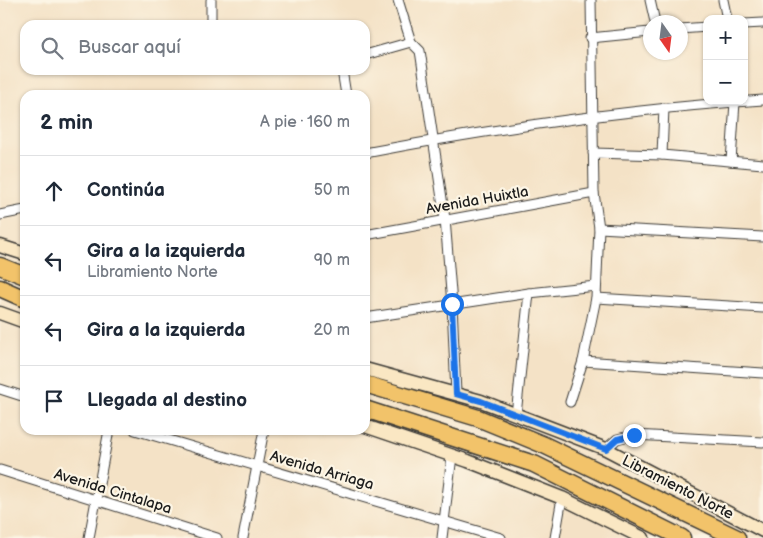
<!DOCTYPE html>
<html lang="es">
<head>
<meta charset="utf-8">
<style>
  body { margin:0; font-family:"Balsamiq Sans",sans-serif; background:#f6f6f7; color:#1f2937 }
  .controls { position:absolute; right:15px; top:15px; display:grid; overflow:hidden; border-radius:10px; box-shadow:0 1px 4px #0004 }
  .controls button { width:45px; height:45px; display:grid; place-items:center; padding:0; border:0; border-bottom:1px solid #e0e1e3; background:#fff; color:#1f2937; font:25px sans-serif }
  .compass { position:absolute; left:643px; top:15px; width:45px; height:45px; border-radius:50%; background:#fff; box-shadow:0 1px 4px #0004; rotate:166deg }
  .stop { position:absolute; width:15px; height:15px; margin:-11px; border:4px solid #1a73e8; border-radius:50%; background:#fff }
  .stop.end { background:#1a73e8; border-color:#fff; box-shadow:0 1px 5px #0008 }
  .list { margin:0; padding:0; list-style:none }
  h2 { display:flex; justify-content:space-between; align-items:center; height:65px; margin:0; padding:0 20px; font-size:21px }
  h2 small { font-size:16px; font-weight:400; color:#747a83 }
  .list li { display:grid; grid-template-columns:32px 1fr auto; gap:15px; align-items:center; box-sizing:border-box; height:70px; padding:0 20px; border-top:1px solid #e0e1e3 }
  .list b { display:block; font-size:19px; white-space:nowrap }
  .list p { margin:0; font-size:16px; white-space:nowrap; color:#747a83 }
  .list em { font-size:16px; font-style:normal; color:#747a83 }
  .icon { flex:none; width:28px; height:28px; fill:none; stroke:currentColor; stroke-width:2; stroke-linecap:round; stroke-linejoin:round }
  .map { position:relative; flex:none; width:763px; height:538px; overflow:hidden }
  .search { position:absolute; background:#fff; box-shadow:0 1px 4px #0004; left:20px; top:20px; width:350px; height:55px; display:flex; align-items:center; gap:12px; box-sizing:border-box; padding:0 18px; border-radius:15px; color:#747a83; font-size:19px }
  .panel { position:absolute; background:#fff; box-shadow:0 1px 4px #0004; left:20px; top:90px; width:350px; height:345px; border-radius:15px }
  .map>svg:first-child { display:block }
</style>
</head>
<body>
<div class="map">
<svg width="763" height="538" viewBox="0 0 763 538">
  <rect width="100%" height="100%" fill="#fcf5e5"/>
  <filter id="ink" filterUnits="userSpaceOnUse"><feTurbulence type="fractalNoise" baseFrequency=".02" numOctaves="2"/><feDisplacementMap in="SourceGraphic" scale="10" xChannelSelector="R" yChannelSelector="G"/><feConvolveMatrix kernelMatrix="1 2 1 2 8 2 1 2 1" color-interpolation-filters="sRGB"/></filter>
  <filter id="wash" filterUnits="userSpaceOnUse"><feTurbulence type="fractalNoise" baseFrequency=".0096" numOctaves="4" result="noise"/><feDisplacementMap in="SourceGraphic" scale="20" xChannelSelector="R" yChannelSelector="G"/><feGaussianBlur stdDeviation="1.12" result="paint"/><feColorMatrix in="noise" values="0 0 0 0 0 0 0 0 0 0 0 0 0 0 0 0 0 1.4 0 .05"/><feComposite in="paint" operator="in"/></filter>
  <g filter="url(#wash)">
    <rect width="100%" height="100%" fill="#f4e2c6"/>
  </g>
  <g filter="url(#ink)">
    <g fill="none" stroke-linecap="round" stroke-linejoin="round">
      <defs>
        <g id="street">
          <polyline points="211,0 211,25"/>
          <polyline points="398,0 411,42 420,51 421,57 445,219 452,304 456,394"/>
          <polyline points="650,0 655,22"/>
          <polyline points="723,0 727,19"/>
          <polyline points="744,24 763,23"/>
          <polyline points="680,29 707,27"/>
          <polyline points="590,38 650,32"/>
          <polyline points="365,55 411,42"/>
          <polyline points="342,70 346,95"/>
          <path d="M365,153C496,128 630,109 763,100"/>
          <polyline points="593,153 662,155 763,164"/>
          <polyline points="662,155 664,108"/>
          <polyline points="731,161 735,102"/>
          <polyline points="0,215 25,210"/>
          <polyline points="599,228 763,237"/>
          <polyline points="365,235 594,193"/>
          <polyline points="596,298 763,308"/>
          <polyline points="365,318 529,293 596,286"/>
          <polyline points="583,361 763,373"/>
          <polyline points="0,389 25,397"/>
          <polyline points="570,402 583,361 596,298 599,228 594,193 591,0"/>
          <polyline points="516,415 529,293"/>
          <polyline points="135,430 501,538"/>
          <polyline points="606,449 617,439 634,435 763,442"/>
          <polyline points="0,470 217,538"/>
          <polyline points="89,538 109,430"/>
          <polyline points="243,538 264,430"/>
          <polyline points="442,538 452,456"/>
          <polyline points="555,538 562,498"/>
        </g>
        <g id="secondary">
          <polyline points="0,246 25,254"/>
          <polyline points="0,313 25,322"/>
          <polyline points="365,369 481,401 606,449 763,531"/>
          <polyline points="365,426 468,461 562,498 643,538"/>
        </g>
        <g id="highway">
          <polyline points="0,266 25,276"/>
          <polyline points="0,288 25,299"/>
          <polyline points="365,384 478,418 544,445 737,538"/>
          <polyline points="365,409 534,464 682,538"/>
        </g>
      </defs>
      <use href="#street" stroke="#3c3a36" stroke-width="11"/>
      <use href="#secondary" stroke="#3c3a36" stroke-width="15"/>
      <use href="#highway" stroke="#3c3a36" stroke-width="19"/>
      <use href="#street" stroke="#fff" stroke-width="9"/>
      <use href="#secondary" stroke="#fae7c3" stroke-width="12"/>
      <use href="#highway" stroke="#f2c36a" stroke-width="16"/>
    </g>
  </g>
  <g fill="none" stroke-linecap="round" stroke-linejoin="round" filter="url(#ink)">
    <polyline stroke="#1a73e8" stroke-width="6" points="452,304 456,394 481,401 606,449 617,439 634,435"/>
  </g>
  <g text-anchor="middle" stroke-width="4.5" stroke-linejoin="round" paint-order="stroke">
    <g font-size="15" fill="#1c1c1c" stroke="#fcf5e5">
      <text transform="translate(477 200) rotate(-10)" y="5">Avenida Huixtla</text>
      <text transform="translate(322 470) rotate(16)" y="5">Avenida Arriaga</text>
      <text transform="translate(678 487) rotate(27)" y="5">Libramiento Norte</text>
      <text transform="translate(113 491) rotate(17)" y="5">Avenida Cintalapa</text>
    </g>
  </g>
</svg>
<div class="controls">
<button>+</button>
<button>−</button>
</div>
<svg class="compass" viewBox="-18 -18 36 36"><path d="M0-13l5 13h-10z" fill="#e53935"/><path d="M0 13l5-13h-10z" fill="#747a83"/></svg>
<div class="stop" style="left:452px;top:304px"></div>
<div class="stop end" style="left:634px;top:435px"></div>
<div class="search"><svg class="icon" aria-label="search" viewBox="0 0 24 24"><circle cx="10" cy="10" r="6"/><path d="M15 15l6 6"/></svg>Buscar aquí</div>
<section class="panel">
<h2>2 min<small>A pie · 160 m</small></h2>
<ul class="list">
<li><svg class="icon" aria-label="ahead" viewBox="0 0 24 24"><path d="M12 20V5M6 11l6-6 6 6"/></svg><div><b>Continúa</b></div><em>50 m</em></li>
<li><svg class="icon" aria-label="left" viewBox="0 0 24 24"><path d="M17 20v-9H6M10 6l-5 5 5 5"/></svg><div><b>Gira a la izquierda</b><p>Libramiento Norte</p></div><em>90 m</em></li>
<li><svg class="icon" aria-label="left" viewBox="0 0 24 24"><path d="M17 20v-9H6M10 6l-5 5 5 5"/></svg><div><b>Gira a la izquierda</b></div><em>20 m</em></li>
<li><svg class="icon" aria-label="arrive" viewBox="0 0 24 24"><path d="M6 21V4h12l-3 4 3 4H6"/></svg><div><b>Llegada al destino</b></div></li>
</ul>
</section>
</div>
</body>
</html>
